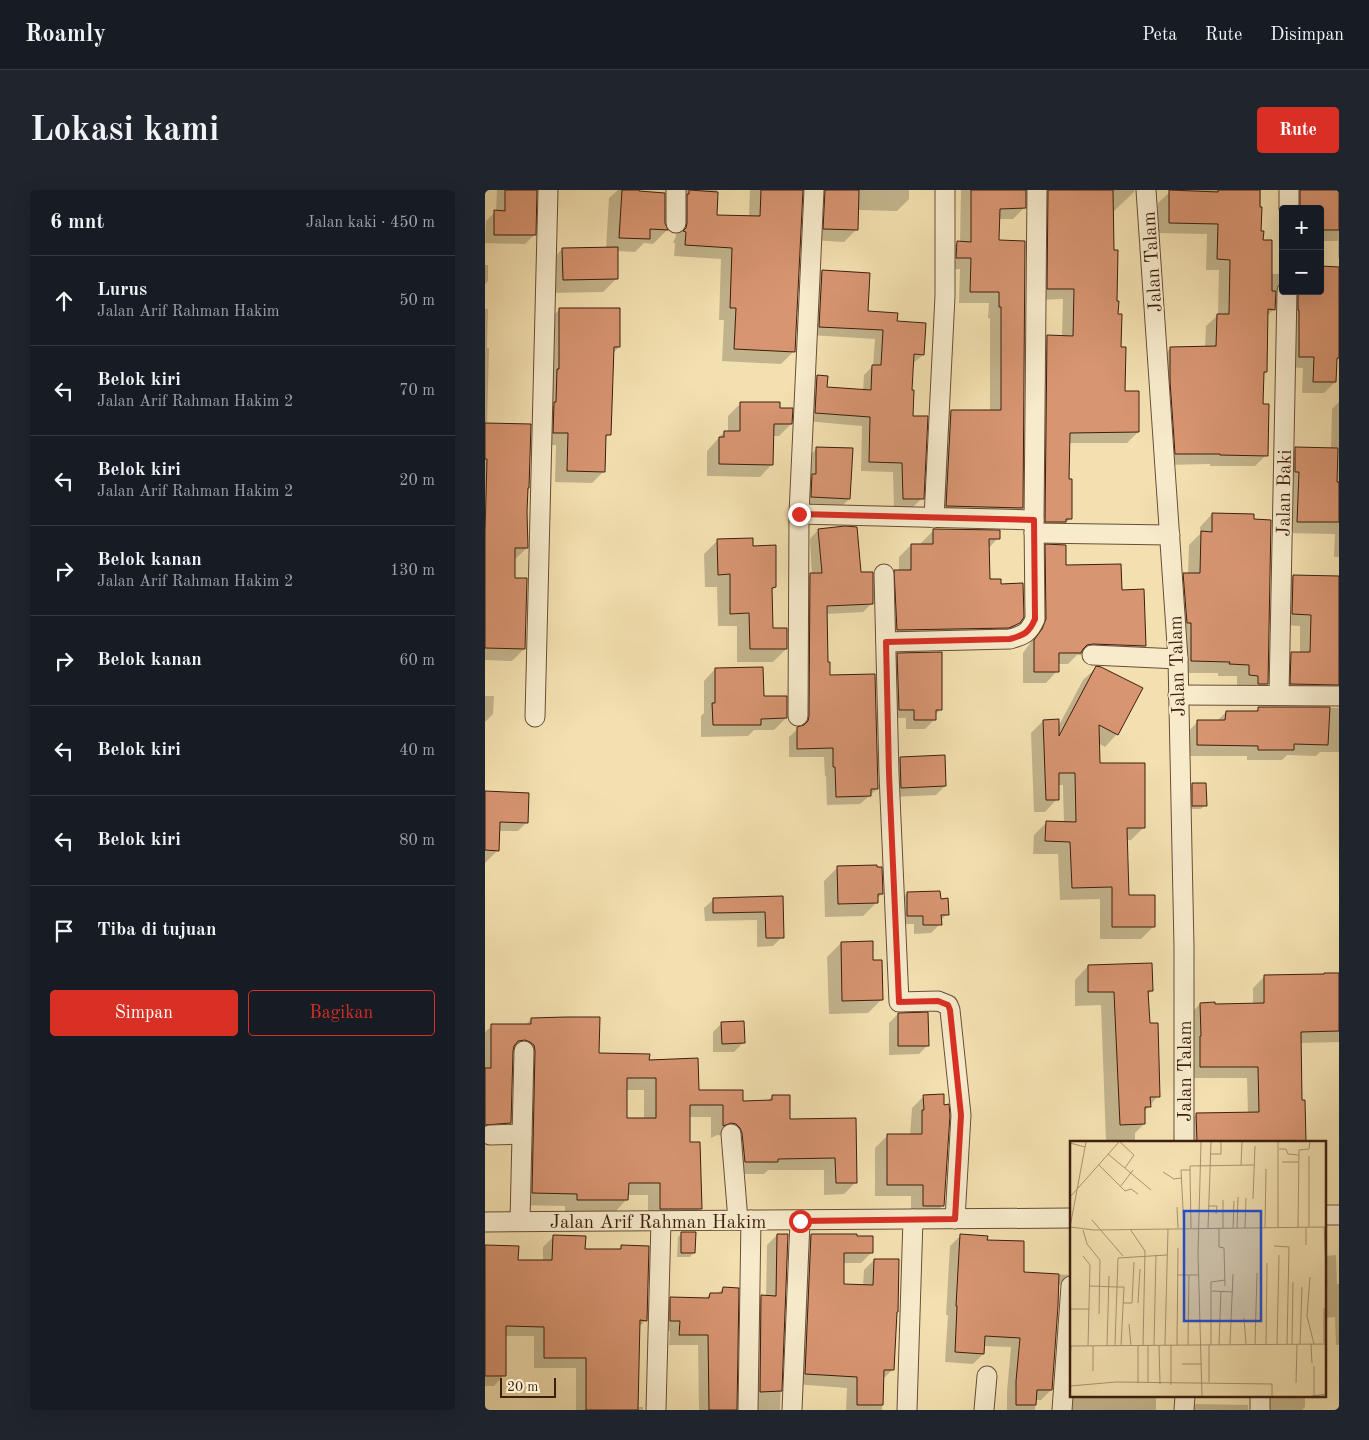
<!DOCTYPE html>
<html lang="id">
<head>
<meta charset="utf-8">
<style>
  body { margin:0; font-family:"Old Standard TT",serif; background:#20242c; color:#f1f3f6 }
  .controls { position:absolute; right:15px; top:15px; display:grid; overflow:hidden; border-radius:5px; box-shadow:0 5px 20px #0002 }
  .controls button { width:45px; height:45px; display:grid; place-items:center; padding:0; border:0; border-bottom:1px solid #363941; background:#171b24; color:#f1f3f6; font:25px sans-serif }
  .scale { position:absolute; left:15px; bottom:12px; width:56px; box-sizing:border-box; padding-left:5px; border:2px solid #3d1e0d; border-top:0; font-size:14px; line-height:18px; white-space:nowrap; color:#3d1e0d; -webkit-text-stroke:4px #f7ebcc; paint-order:stroke }
  .stop { position:absolute; width:15px; height:15px; margin:-11px; border:4px solid #d93025; border-radius:50%; background:#fff }
  .stop.end { background:#d93025; border-color:#fff; box-shadow:0 1px 5px #0008 }
  .list { margin:0; padding:0; list-style:none }
  h2 { display:flex; justify-content:space-between; align-items:center; height:65px; margin:0; padding:0 20px; font-size:21px }
  h2 small { font-size:16px; font-weight:400; color:#9ea1a6 }
  .list li { display:grid; grid-template-columns:32px 1fr auto; gap:15px; align-items:center; box-sizing:border-box; height:90px; padding:0 20px; border-top:1px solid #363941 }
  .list b { display:block; font-size:19px; white-space:nowrap }
  .list p { margin:0; font-size:16px; white-space:nowrap; color:#9ea1a6 }
  .list em { font-size:16px; font-style:normal; color:#9ea1a6 }
  .actions { display:flex; gap:10px; padding:15px 20px }
  .actions a { flex:1; padding:11px 0; border:1px solid #d93025; border-radius:5px; text-align:center; font-size:18px; color:#d93025 }
  .actions .main { background:#d93025; color:#fff }
  .icon { flex:none; width:28px; height:28px; fill:none; stroke:currentColor; stroke-width:2; stroke-linecap:round; stroke-linejoin:round }
  .map { position:relative; flex:none; width:854px; height:1220px; overflow:hidden; border-radius:5px }
  header { display:flex; align-items:center; gap:30px; box-sizing:border-box; height:70px; padding:0 25px; background:#171b24; border-bottom:1px solid #363941 }
  header strong { font-size:24px }
  nav { display:flex; gap:28px; margin-inline-start:auto; font-size:18px }
  .intro { display:flex; align-items:center; justify-content:space-between; box-sizing:border-box; height:120px; padding:0 30px }
  h1 { margin:0; font-size:35px }
  .button { padding:12px 22px; border-radius:5px; background:#d93025; color:#fff; font-size:18px; font-weight:700 }
  main { display:flex; gap:30px; padding:0 30px }
  aside { flex:1; background:#171b24; border-radius:5px; box-shadow:0 5px 20px #0002 }
  .map>svg:first-child { display:block }
</style>
</head>
<body>
<header>
<strong>Roamly</strong>
<nav><a>Peta</a><a>Rute</a><a>Disimpan</a></nav>
</header>
<div class="intro"><h1>Lokasi kami</h1><a class="button">Rute</a></div>
<main>
<aside>
<h2>6 mnt<small>Jalan kaki · 450 m</small></h2>
<ul class="list">
<li><svg class="icon" aria-label="ahead" viewBox="0 0 24 24"><path d="M12 20V5M6 11l6-6 6 6"/></svg><div><b>Lurus</b><p>Jalan Arif Rahman Hakim</p></div><em>50 m</em></li>
<li><svg class="icon" aria-label="left" viewBox="0 0 24 24"><path d="M17 20v-9H6M10 6l-5 5 5 5"/></svg><div><b>Belok kiri</b><p>Jalan Arif Rahman Hakim 2</p></div><em>70 m</em></li>
<li><svg class="icon" aria-label="left" viewBox="0 0 24 24"><path d="M17 20v-9H6M10 6l-5 5 5 5"/></svg><div><b>Belok kiri</b><p>Jalan Arif Rahman Hakim 2</p></div><em>20 m</em></li>
<li><svg class="icon" aria-label="right" viewBox="0 0 24 24"><path d="M7 20v-9h11M14 6l5 5-5 5"/></svg><div><b>Belok kanan</b><p>Jalan Arif Rahman Hakim 2</p></div><em>130 m</em></li>
<li><svg class="icon" aria-label="right" viewBox="0 0 24 24"><path d="M7 20v-9h11M14 6l5 5-5 5"/></svg><div><b>Belok kanan</b></div><em>60 m</em></li>
<li><svg class="icon" aria-label="left" viewBox="0 0 24 24"><path d="M17 20v-9H6M10 6l-5 5 5 5"/></svg><div><b>Belok kiri</b></div><em>40 m</em></li>
<li><svg class="icon" aria-label="left" viewBox="0 0 24 24"><path d="M17 20v-9H6M10 6l-5 5 5 5"/></svg><div><b>Belok kiri</b></div><em>80 m</em></li>
<li><svg class="icon" aria-label="arrive" viewBox="0 0 24 24"><path d="M6 21V4h12l-3 4 3 4H6"/></svg><div><b>Tiba di tujuan</b></div></li>
</ul>
<div class="actions"><a class="main">Simpan</a><a>Bagikan</a></div>
</aside>
<div class="map">
<svg width="854" height="1220" viewBox="0 0 854 1220">
  <rect width="100%" height="100%" fill="#f3e0b0"/>
  <filter id="stains"><feTurbulence type="fractalNoise" baseFrequency=".004" numOctaves="4"/><feColorMatrix values="0 0 0 0 .2 0 0 0 0 .09 0 0 0 0 .02 0 0 0 .5 -.17"/></filter>
  <radialGradient id="worn" r=".72"><stop offset=".6" stop-color="#630" stop-opacity="0"/><stop offset="1" stop-color="#630" stop-opacity=".3"/></radialGradient>
  <g fill="#0003" fill-rule="evenodd">
    <polygon points="12,0 51,0 49,45 40,54 0,53 1,31 10,22 11,22"/>
    <polygon points="133,0 153,0 178,33 182,40 168,54 159,53 150,62 132,61 132,88 118,102 64,103 64,73 77,59 121,58 124,8"/>
    <polygon points="194,0 232,0 231,26 264,27 265,0 424,0 424,9 412,21 372,20 371,40 359,52 327,50 323,3 316,0 308,162 296,174 237,171 239,130 234,130 236,69 189,66 190,53 188,53 191,46 191,17"/>
    <polygon points="476,0 539,0 539,18 528,29 513,29 513,52 537,318 525,329 450,327 455,232 466,221 505,222 505,128 503,128 504,113 474,113 475,79 461,79 461,64 472,53 475,53"/>
    <polygon points="543,0 649,0 649,2 627,23 632,125 639,202 653,242 642,253 584,253 582,290 586,328 575,339 550,343 551,157 562,146 577,147 578,109 552,110"/>
    <polygon points="696,0 776,0 775,42 786,84 798,84 798,101 835,101 854,78 854,168 850,171 850,192 839,203 817,203 818,178 803,177 796,102 790,100 789,119 782,126 781,182 778,185 777,216 781,265 770,276 725,276 725,274 680,275 674,169 686,158 720,158 721,136 733,125 734,80 721,80 722,44 673,43 673,13 685,2 696,2"/>
    <polygon points="801,0 854,0 854,68 853,68 853,51 835,51 835,19 805,19"/>
    <polygon points="0,75 3,75 3,91 0,94"/>
    <polygon points="337,81 382,122 411,132 438,165 427,174 426,227 437,308 428,317 409,318 408,282 376,281 377,236 321,231 323,196 332,187 341,198 378,201 379,185 388,176 390,149 325,145 328,90"/>
    <polygon points="0,119 3,119 2,158 4,158 2,234 42,299 42,358 29,370 29,389 39,459 27,471 1,470 0,471"/>
    <polygon points="75,119 134,157 128,163 124,244 119,249 119,281 107,293 70,292 71,255 57,255 63,131"/>
    <polygon points="854,212 854,367 849,367 850,344 801,343 799,270 811,259 846,260 847,219"/>
    <polygon points="255,214 294,219 306,234 294,246 287,246 287,274 275,287 222,286 222,261 239,242 243,242 243,226"/>
    <polygon points="332,258 364,309 355,318 318,316 323,268"/>
    <polygon points="727,324 782,494 770,506 752,497 752,486 733,486 733,483 694,483 687,396 699,384 703,384 704,355 715,344 715,337"/>
    <polygon points="333,340 374,383 387,413 378,422 341,424 343,486 392,599 375,614 342,615 341,586 340,586 339,567 304,567 304,547 316,536 317,394 325,385 327,385 325,349"/>
    <polygon points="449,340 513,348 503,359 503,390 515,395 534,432 521,444 400,452 398,394 410,381 414,381 414,367 426,355 436,355 436,353"/>
    <polygon points="232,351 267,357 290,397 286,401 287,440 301,459 288,472 252,472 252,436 233,436 232,397 220,397 219,364"/>
    <polygon points="561,356 580,376 636,401 660,456 649,467 592,465 583,474 572,474 572,481 561,493 538,493 538,463 546,452 550,441 550,367"/>
    <polygon points="854,382 854,517 853,512 795,505 795,474 807,463 815,463 815,436 796,435 797,398 808,386 854,387"/>
    <polygon points="413,464 456,519 449,526 449,530 440,539 421,539 421,528 405,528 404,473"/>
    <polygon points="611,478 632,544 620,557 613,553 614,575 658,638 646,650 641,650 643,706 668,737 656,749 615,749 615,709 575,710 573,664 548,664 549,645 562,632 579,633 578,595 572,595 572,609 560,622 549,622 546,543 558,531 572,539 598,490"/>
    <polygon points="230,479 277,507 301,528 289,540 269,540 263,546 216,547 216,526 219,523 219,491"/>
    <polygon points="0,506 9,506 8,524 0,532"/>
    <polygon points="774,518 854,518 854,562 835,562 831,566 802,565 797,570 762,570 762,566 701,566 702,543 713,531 732,531 741,522 770,522"/>
    <polygon points="415,568 460,596 451,605 407,607 406,577"/>
    <polygon points="707,595 720,615 716,619 704,619 703,599"/>
    <polygon points="0,620 42,632 33,641 13,641 13,660 0,673"/>
    <polygon points="352,678 397,704 392,708 392,712 378,726 340,727 339,691"/>
    <polygon points="422,703 455,710 462,724 455,731 455,734 446,743 429,744 429,734 414,734 413,712"/>
    <polygon points="297,708 297,747 288,756 272,757 272,730 220,731 219,718 229,709"/>
    <polygon points="356,753 387,771 397,809 383,823 344,824 342,767"/>
    <polygon points="603,776 667,801 662,805 664,834 673,906 659,922 659,934 650,943 650,952 621,952 616,815 590,816 590,790"/>
    <polygon points="854,784 854,852 815,853 816,911 819,911 820,952 700,952 700,936 711,925 763,924 762,888 704,888 704,825 715,814 729,816 768,815 768,798 780,786"/>
    <polygon points="413,824 443,855 434,864 404,865 404,833"/>
    <path d="M46,829L113,865L163,871L213,902L257,912L282,911L288,906L304,930L370,929L371,992L359,1004L339,1005V980H283L279,984H248L239,946L232,945L226,948V927H204V953L216,1018L204,1030L163,1031V1005H142V1009L130,1022H80V1016L35,1015L33,864L26,862L25,933L12,945H0V842L7,836H40ZM140,900H159V929H140Z"/>
    <polygon points="237,833 258,853 249,862 228,862 228,842"/>
    <polygon points="439,906 458,1015 446,1028 426,1028 426,1006 390,1006 390,958 403,945 425,946 427,918"/>
    <polygon points="197,1043 209,1062 205,1067 192,1067 193,1047"/>
    <polygon points="292,1045 302,1045 295,1220 264,1220 266,1117 277,1106 281,1107 282,1055"/>
    <polygon points="326,1045 386,1063 376,1073 358,1073 358,1095 378,1096 379,1080 389,1070 407,1180 397,1190 397,1220 361,1220 362,1198 310,1194 316,1056"/>
    <polygon points="69,1046 99,1060 133,1061 137,1056 161,1130 153,1138 152,1217 158,1217 158,1220 91,1220 91,1178 49,1178 49,1146 20,1146 19,1185 9,1196 0,1196 0,1057 32,1071 58,1072 58,1057"/>
    <polygon points="475,1046 501,1051 537,1083 586,1085 586,1083 586,1102 583,1097 577,1094 574,1095 566,1200 556,1210 550,1210 550,1220 522,1220 522,1202 526,1157 498,1156 498,1164 488,1174 460,1172 463,1125 461,1125 465,1056"/>
    <polygon points="851,1065 852,1094 854,1094 854,1155 851,1155 850,1127 840,1128 840,1066"/>
    <polygon points="238,1099 250,1220 214,1220 213,1155 184,1155 185,1141 175,1141 175,1118 186,1108 220,1109 225,1104 232,1104"/>
    <polygon points="586,1206 671,1206 671,1220 580,1220"/>
    <polygon points="776,1206 820,1206 820,1217 817,1220 776,1220"/>
    <polygon points="711,1214 763,1215 763,1220 705,1220"/>
  </g>
  <g fill="#d79571" stroke="#3d1e0d" fill-rule="evenodd">
    <polygon points="20,0 52,0 51,45 9,45 9,20 20,21"/>
    <polygon points="137,0 154,0 154,1 180,3 180,33 183,40 165,39 165,49 134,48"/>
    <polygon points="204,0 233,2 232,25 275,26 276,0 318,0 310,162 249,159 251,118 245,118 247,58 200,55 201,42 198,41 201,38 202,33 202,4 204,4"/>
    <polygon points="340,0 374,0 373,40 338,39"/>
    <polygon points="486,0 541,0 541,18 515,19 514,50 540,51 538,318 461,316 466,220 516,220 516,117 514,117 514,102 485,102 486,68 471,68 472,51 486,52"/>
    <polygon points="563,0 628,0 629,60 633,60 632,111 634,111 633,124 637,124 636,157 641,157 640,201 654,201 654,242 585,243 584,289 587,289 587,329 581,329 581,332 560,332 562,145 588,146 589,99 562,99"/>
    <polygon points="684,0 733,2 733,0 775,0 775,17 777,17 776,41 779,41 778,50 787,50 787,101 791,101 790,120 783,119 782,182 779,182 778,214 784,214 783,266 735,265 735,264 690,264 685,191 685,157 731,156 732,124 744,124 745,70 732,69 733,34 684,33"/>
    <polygon points="815,0 854,0 854,40 835,40 835,19 815,19"/>
    <polygon points="133,57 133,89 78,90 77,58"/>
    <polygon points="835,76 854,77 854,168 852,168 851,192 828,192 829,167 814,167 814,120 813,120 813,101 835,101"/>
    <polygon points="337,80 385,83 383,121 413,123 412,131 441,133 439,165 429,164 427,200 429,200 428,226 443,226 439,309 418,309 417,273 384,272 385,227 330,223 332,185 343,186 342,197 386,200 387,175 396,175 398,140 334,137"/>
    <polygon points="74,118 135,118 135,157 129,157 126,245 121,245 120,282 82,281 83,243 68,243 69,212 71,212 72,179 74,179"/>
    <polygon points="255,212 295,212 295,218 308,218 307,234 289,234 288,275 234,274 234,247 239,247 239,241 255,241"/>
    <polygon points="0,233 46,234 44,298 43,298 42,322 43,358 30,358 30,388 42,388 40,459 0,458 0,342 2,269 0,269"/>
    <polygon points="331,257 368,258 365,309 326,307 327,284 331,284"/>
    <polygon points="810,257 853,258 852,292 854,292 854,332 812,332 814,282 810,282"/>
    <polygon points="727,323 769,324 769,329 786,330 783,494 773,494 773,486 764,485 764,475 744,474 745,472 706,471 706,433 702,433 698,383 715,383 716,341 727,342"/>
    <polygon points="360,336 372,337 376,382 388,382 388,414 342,416 343,472 345,472 345,485 390,484 393,599 386,599 386,606 351,607 350,577 348,577 348,558 312,559 312,537 319,535 323,531 324,526 325,383 337,383 333,339"/>
    <polygon points="448,339 515,340 515,349 504,349 505,389 516,389 516,394 538,393 539,427 535,433 524,438 412,440 409,380 426,380 426,354 448,354"/>
    <polygon points="268,348 268,356 291,355 291,397 287,398 288,438 302,438 302,459 265,459 264,423 245,424 245,384 233,385 232,349"/>
    <polygon points="560,354 581,355 581,375 636,374 637,400 659,399 661,456 608,454 602,455 598,459 596,463 574,463 574,482 549,482 549,450 557,439 561,429"/>
    <polygon points="808,385 854,386 854,495 805,494 806,462 825,462 826,425 807,424"/>
    <polygon points="457,462 457,520 451,520 451,530 429,530 429,520 414,520 412,463"/>
    <polygon points="611,476 616,477 658,498 633,545 614,535 615,573 660,573 660,638 642,638 644,705 670,705 670,737 627,737 627,697 587,698 585,652 560,651 561,631 591,632 590,583 574,583 574,610 561,610 558,530 574,529 574,546"/>
    <polygon points="278,477 279,506 302,506 302,528 276,529 276,535 228,535 227,513 230,513 230,478"/>
    <polygon points="773,517 845,517 843,555 809,554 809,560 773,560 773,556 712,555 712,530 740,530 741,521 773,521"/>
    <polygon points="460,565 461,596 416,598 415,567"/>
    <polygon points="707,593 721,593 722,616 707,616"/>
    <polygon points="0,601 44,603 43,633 15,632 14,661 0,660"/>
    <polygon points="392,675 392,677 397,677 398,704 393,704 393,713 353,714 352,676"/>
    <polygon points="455,701 456,709 463,708 464,725 456,725 457,735 438,735 438,726 422,726 422,702"/>
    <polygon points="298,706 299,748 281,748 280,722 228,723 228,708"/>
    <polygon points="388,751 388,770 397,770 398,810 357,811 356,752"/>
    <polygon points="667,773 668,801 663,801 665,833 673,833 675,907 665,907 666,917 660,917 660,934 635,935 629,802 603,802 603,775"/>
    <polygon points="839,783 854,783 854,841 816,842 817,910 820,910 821,952 712,952 711,923 774,922 773,877 715,877 715,846 716,846 715,813 730,812 730,814 779,813 779,785 839,784"/>
    <polygon points="443,822 444,856 413,856 413,823"/>
    <path d="M81,827H115L114,863L165,864L164,870L213,868L214,900H258V911L287,910V905H305V929L371,928L372,993H351L350,968L293,969V972H260L257,943L255,938L251,934L246,933L238,936V915H205V952H215L217,1019H175V993H144L143,1010H92V1004L47,1003L50,861L49,855L45,852L40,850L33,851L29,856L28,861L26,933L0,935V878H6V834H46V828ZM142,888H171V928H142Z"/>
    <polygon points="259,831 260,853 237,854 236,832"/>
    <polygon points="459,904 459,915 464,914 465,925 459,1016 438,1016 438,995 402,995 402,944 437,944 437,920 439,920 438,905"/>
    <polygon points="196,1042 211,1042 210,1063 196,1063"/>
    <polygon points="292,1044 303,1044 297,1201 275,1202 276,1105 291,1106"/>
    <polygon points="326,1044 372,1044 372,1046 388,1046 388,1063 359,1063 359,1094 388,1095 389,1069 414,1069 413,1122 412,1122 409,1180 399,1180 398,1215 372,1215 372,1187 320,1184"/>
    <polygon points="475,1044 503,1046 502,1050 539,1051 539,1082 574,1084 573,1116 567,1200 552,1200 551,1215 531,1215 531,1191 535,1148 500,1146 499,1164 470,1162 472,1116 471,1116"/>
    <polygon points="68,1045 101,1046 100,1059 136,1059 136,1055 164,1056 162,1131 155,1130 153,1220 101,1220 101,1168 59,1168 59,1137 21,1136 21,1186 0,1186 0,1055 34,1056 33,1070 67,1070"/>
    <polygon points="238,1097 254,1098 252,1220 224,1220 223,1145 194,1145 195,1131 185,1131 185,1107 224,1108 225,1103 237,1103"/>
  </g>
  <g fill="none" stroke-linecap="round" stroke-linejoin="round">
    <defs>
      <g id="minor">
        <polyline points="661,0 693,469 699,757 699,952"/>
        <polyline points="804,19 804,0"/>
        <polyline points="191,33 191,0"/>
        <polyline points="314,324 549,330"/>
        <polyline points="449,328 460,106 460,0"/>
        <polyline points="549,343 685,345"/>
        <polyline points="399,384 404,584 414,812 453,811 463,815 465,820 476,925 470,1029"/>
        <path d="M401,452L525,449C539,445 544,443 550,429L549,330L552,0"/>
        <polyline points="607,465 693,469"/>
        <polyline points="794,504 802,101"/>
        <polyline points="693,505 854,506"/>
        <polyline points="313,526 314,324 329,0"/>
        <polyline points="50,527 63,0"/>
        <polyline points="246,944 253,1030"/>
        <polyline points="5,945 37,944"/>
        <polyline points="840,1025 854,1025"/>
        <polyline points="35,1031 39,861"/>
        <polyline points="0,1032 586,1028"/>
        <polyline points="775,1206 775,1220"/>
        <polyline points="171,1220 176,1031"/>
        <polyline points="263,1220 266,1030"/>
        <polyline points="307,1220 315,1031"/>
        <polyline points="422,1220 428,1029"/>
        <polyline points="499,1220 502,1186"/>
        <polyline points="577,1220 586,1096"/>
        <polyline points="699,1220 700,1206"/>
      </g>
    </defs>
    <use href="#minor" stroke="#6a4e36" stroke-width="21"/>
    <use href="#minor" stroke="#f7ebcc" stroke-width="19"/>
  </g>
  <g fill="none" stroke-linecap="round" stroke-linejoin="round">
    <path stroke="#d93025" stroke-width="6" d="M314,324L549,330L550,429C544,443 539,445 525,449L401,452L404,584L414,812L453,811L463,815L465,820L476,925L470,1029L315,1031"/>
  </g>
  <g text-anchor="middle" stroke-width="4" stroke-linejoin="round" paint-order="stroke">
    <g font-size="19" fill="#3d1e0d" stroke="#f7ebcc">
      <text transform="translate(666 72) rotate(-94)" y="7">Jalan Talam</text>
      <text transform="translate(798 303) rotate(-89)" y="7">Jalan Baki</text>
      <text transform="translate(691 476) rotate(-92)" y="7">Jalan Talam</text>
      <text transform="translate(699 881) rotate(-90)" y="7">Jalan Talam</text>
      <text x="173" y="1038">Jalan Arif Rahman Hakim</text>
    </g>
  </g>
  <g transform="translate(585 951)">
    <rect width="256" height="256" fill="#f3e0b0"/>
    <path fill="none" stroke="#aa926f" stroke-width="1" d="M50,1L64,14L55,27M131,1L128,112L132,255M0,2L15,6M209,8H216L218,13L228,14M38,13L81,49M141,13H151V1M212,21H228M29,24L55,50L61,48L68,53M171,24L172,1M120,29L121,87M93,31L104,38L111,37M50,46L63,29M0,56L49,1M183,58L185,5M139,65H147L146,73M107,66L108,87M22,79L53,115M0,86L24,89L257,86M0,86L16,1M228,86L229,9L239,8L240,1M236,86V104M239,86V15M254,86L257,143M114,87L111,29H120V25L184,24M138,87L141,1M149,87V106L154,107L155,145M153,87V59M163,87L164,60M167,87L168,56M175,87L176,57M195,87L196,28M208,87V1M60,88L75,110L73,204M13,89L17,103L30,119L29,173M204,105L219,106L217,203M13,115L20,124L18,205M108,134H129M240,136L237,175L244,203M20,145L47,146M47,146H54L51,205M142,150L163,151M53,162H62L64,121M68,162L70,128M174,177L176,203M0,182V168H19M59,183L61,205M254,202V167M160,203L163,133M185,203L187,132M196,203L197,122M207,203L209,114M222,203L223,141M230,203L232,146M241,203L242,222M45,204L48,117L97,114M78,204V242M84,204L86,114M89,204L90,243M95,204L98,88M101,204V244M107,204L108,107M118,204L119,134M141,204V141L155,139M149,204L151,150M0,205L257,203M37,205L39,135M68,205V242M0,220L1,205M112,223H132M23,230V205M139,241V204M226,242L227,203M0,245L46,241L202,243V255M244,254V225M242,255L257,253"/>
    <path fill="#1d4ed8" fill-opacity="0.15" stroke="#1d4ed8" stroke-width="2.5" d="M114,70H191V180H114Z"/>
    <rect width="256" height="256" fill="none" stroke="#3d1e0d" stroke-width="2.5"/>
  </g>
  <rect width="100%" height="100%" filter="url(#stains)"/>
  <rect width="100%" height="100%" fill="url(#worn)"/>
</svg>
<div class="controls">
<button>+</button>
<button>−</button>
</div>
<div class="scale">20 m</div>
<div class="stop" style="left:315px;top:1031px"></div>
<div class="stop end" style="left:314px;top:324px"></div>
</div>
</main>
</body>
</html>
